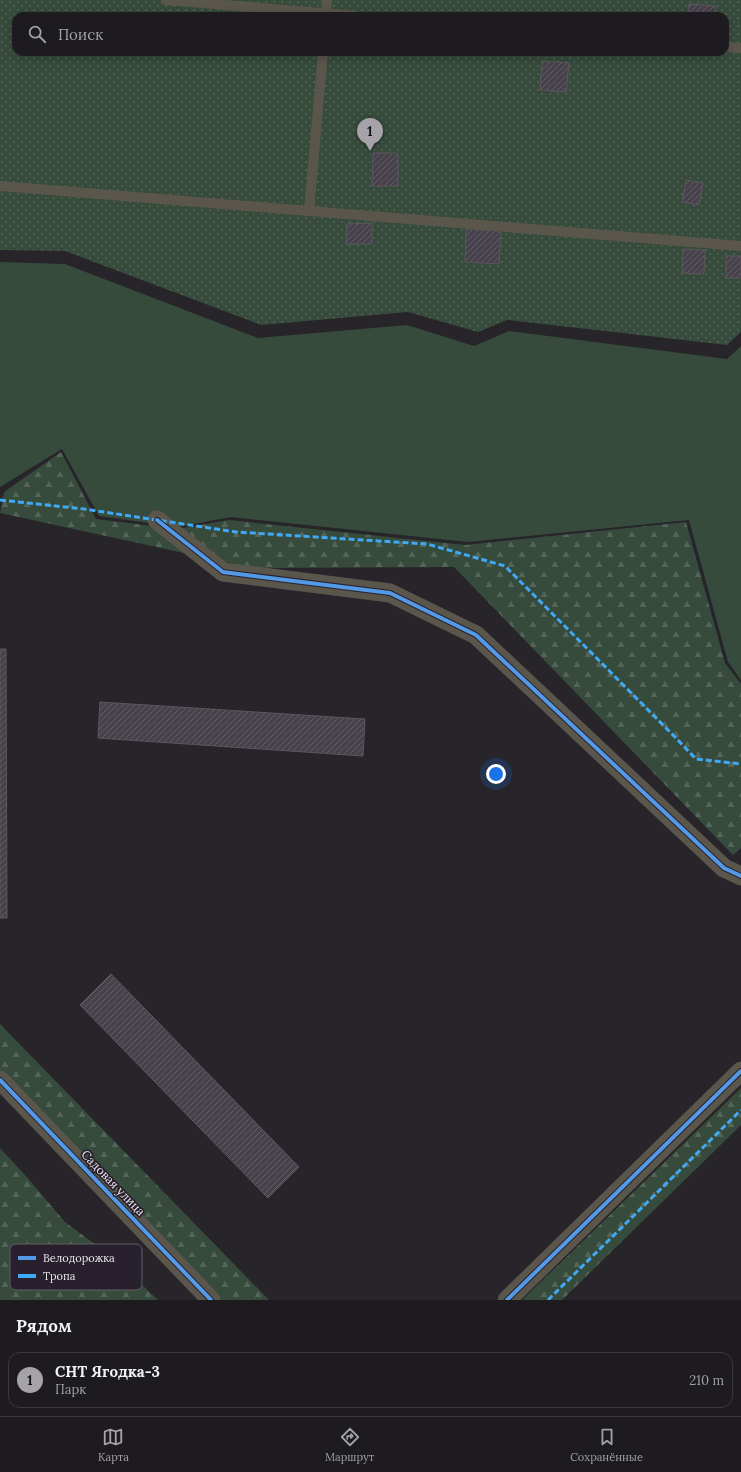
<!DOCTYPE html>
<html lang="ru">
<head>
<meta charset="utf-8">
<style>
  body { margin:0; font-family:Lora,serif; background:#252429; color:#f1f3f6 }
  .you { position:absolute; left:496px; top:774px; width:14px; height:14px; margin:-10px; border:3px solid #fff; border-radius:50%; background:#1a73e8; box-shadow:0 0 0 6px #1a73e833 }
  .badge { display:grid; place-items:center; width:26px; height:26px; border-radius:50%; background:#a6a2a9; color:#111; font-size:13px; font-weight:700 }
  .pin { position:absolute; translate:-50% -33px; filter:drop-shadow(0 1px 2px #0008) }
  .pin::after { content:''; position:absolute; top:21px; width:14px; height:12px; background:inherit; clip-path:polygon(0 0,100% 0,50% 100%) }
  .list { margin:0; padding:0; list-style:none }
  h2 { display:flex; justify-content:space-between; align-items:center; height:52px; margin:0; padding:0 16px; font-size:17px }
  h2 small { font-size:13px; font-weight:400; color:#a0a1a5 }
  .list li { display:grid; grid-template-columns:26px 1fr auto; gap:12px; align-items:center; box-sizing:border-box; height:56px; margin:0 8px 8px; padding:0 8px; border:1px solid #3b393e; border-radius:12px }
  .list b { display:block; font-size:15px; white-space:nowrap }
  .list p { margin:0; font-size:13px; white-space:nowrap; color:#a0a1a5 }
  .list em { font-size:13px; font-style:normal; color:#a0a1a5 }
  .icon { flex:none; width:22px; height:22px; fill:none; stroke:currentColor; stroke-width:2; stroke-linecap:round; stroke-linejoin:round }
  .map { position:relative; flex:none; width:741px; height:1300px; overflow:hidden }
  .search { position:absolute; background:#1d1b20; box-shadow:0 2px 10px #0003; left:12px; right:12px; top:12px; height:44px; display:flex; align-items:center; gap:10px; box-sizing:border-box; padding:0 14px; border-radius:12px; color:#a0a1a5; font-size:15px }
  .sheet { height:116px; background:#1d1b20 }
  nav { display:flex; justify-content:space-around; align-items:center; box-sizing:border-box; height:56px; border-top:1px solid #3b393e; background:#1d1b20; font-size:11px; color:#a0a1a5 }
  nav a { display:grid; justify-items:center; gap:2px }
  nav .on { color:#a6a2a9 }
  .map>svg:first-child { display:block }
</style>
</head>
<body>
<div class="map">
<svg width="741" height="1300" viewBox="0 0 741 1300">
  <defs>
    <pattern id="forest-firs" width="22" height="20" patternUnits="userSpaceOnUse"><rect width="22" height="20" fill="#364b3c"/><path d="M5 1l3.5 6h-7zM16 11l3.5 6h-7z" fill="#536558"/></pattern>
    <pattern id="garden-dots" width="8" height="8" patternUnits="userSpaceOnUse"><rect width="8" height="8" fill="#364b3c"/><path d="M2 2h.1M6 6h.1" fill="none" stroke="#536558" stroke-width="1.8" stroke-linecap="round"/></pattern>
    <pattern id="building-hatch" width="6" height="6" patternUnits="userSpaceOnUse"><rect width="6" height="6" fill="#46414b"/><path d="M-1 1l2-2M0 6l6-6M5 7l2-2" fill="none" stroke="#615c65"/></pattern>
  </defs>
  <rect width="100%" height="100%" fill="#27242a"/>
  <polygon fill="#364b3c" points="0,262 65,264 258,338 407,325 474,346 509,331 727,359 741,346 741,680 728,662 689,520 468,542 231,517 178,527 99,516 62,449 0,487"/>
  <g fill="url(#forest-firs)">
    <polygon points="61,452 96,519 177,529 229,520 465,545 686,522 725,663 741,684 741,848 733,855 454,567 253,568 0,513 4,492"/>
    <polygon points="0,1024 269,1300 219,1300 0,1070"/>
    <polygon points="741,1088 741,1125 562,1300 522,1300"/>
    <polygon points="0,1148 25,1175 65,1222 116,1260 158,1300 0,1300"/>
  </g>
  <path fill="url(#garden-dots)" fill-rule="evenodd" d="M0,0H741V332L727,345L507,320L478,332L408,312L261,325L65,251L0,250ZM16,16H725V52H16Z"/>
  <g fill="url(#building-hatch)" stroke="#5b585d">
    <polygon points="689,4 716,6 716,16 688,16"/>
    <polygon points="542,61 569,63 566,92 540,90"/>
    <polygon points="373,153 398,153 398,186 372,186"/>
    <polygon points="686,180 703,183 699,205 682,202"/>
    <polygon points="372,223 372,244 346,244 347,224"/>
    <polygon points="466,229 501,231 499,264 465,262"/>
    <polygon points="683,249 705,250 704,274 682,273"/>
    <rect x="726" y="256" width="15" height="22"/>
    <polygon points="0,649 6,649 7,918 0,918"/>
    <polygon points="100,702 365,719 363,756 98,738"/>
    <polygon points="111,974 299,1167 268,1198 80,1005"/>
  </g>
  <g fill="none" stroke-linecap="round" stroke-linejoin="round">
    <g stroke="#5b564c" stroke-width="10">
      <polyline points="166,0 356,16"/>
      <polyline points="326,16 327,0"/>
      <polyline points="725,47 741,48"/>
      <polyline points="323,52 309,211 741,246"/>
      <polyline points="0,186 309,211"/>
    </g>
    <g stroke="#5b564c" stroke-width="19">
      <polyline points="157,520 223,572 390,593 476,635 724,868 741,876"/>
      <polyline points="0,1080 211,1300"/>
      <polyline points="507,1300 741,1071"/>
    </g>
    <g stroke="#3fa9f5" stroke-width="3" stroke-dasharray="6 3" stroke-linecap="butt">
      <polyline points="0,500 84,509 236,532 427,544 505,566 674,736 696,759 741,764"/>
      <polyline points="548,1300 741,1110"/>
    </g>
    <defs>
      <g id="cycleway">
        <polyline points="157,520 223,572 390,593 476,635 724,868 741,876"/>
        <polyline points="0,1080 211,1300"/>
        <polyline points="507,1300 741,1071"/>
      </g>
    </defs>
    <use href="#cycleway" stroke="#28212d" stroke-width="6"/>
    <use href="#cycleway" stroke="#5399e6" stroke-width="4"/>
  </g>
  <g text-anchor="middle" stroke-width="3.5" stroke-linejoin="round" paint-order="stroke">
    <g font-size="12" fill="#eae6ee" stroke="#28212d">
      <text transform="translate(113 1183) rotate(46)" y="4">Садовая улица</text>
    </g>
  </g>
  <rect x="10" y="1244" width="132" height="46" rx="6" fill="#28212d" stroke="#625c67" stroke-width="1"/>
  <rect x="18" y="1256" width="18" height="4" fill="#5399e6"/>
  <rect x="18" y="1274" width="18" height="4" fill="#3fa9f5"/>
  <g font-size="11" fill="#eae6ee">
    <text x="43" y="1262">Велодорожка</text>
    <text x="43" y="1280">Тропа</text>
  </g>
</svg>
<div class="you"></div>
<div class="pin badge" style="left:370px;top:151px">1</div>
<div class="search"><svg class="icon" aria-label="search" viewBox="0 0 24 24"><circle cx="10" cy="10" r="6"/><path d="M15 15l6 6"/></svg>Поиск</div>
</div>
<section class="sheet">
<h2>Рядом<small></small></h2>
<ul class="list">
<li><span class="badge">1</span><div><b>СНТ Ягодка-3</b><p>Парк</p></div><em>210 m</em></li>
</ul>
</section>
<nav>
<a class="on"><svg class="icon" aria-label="map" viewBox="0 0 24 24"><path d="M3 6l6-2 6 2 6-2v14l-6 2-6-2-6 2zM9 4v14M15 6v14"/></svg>Карта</a>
<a><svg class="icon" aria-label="directions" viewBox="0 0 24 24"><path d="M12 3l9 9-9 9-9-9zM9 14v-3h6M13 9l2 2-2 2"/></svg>Маршрут</a>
<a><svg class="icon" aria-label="saved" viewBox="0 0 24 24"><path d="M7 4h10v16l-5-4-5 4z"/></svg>Сохранённые</a>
</nav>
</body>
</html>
